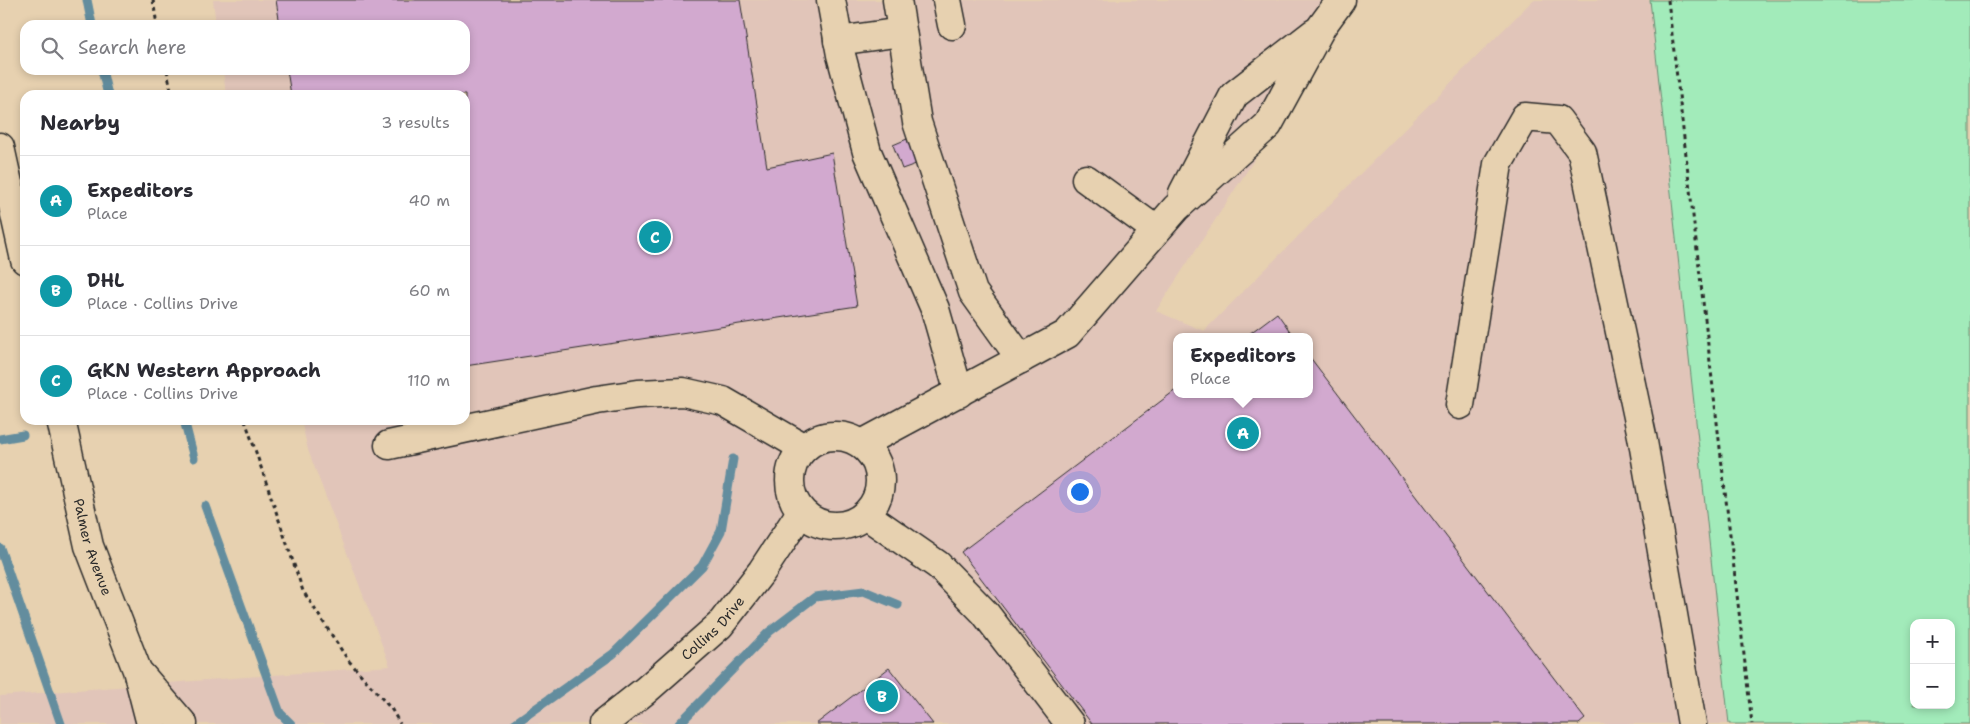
<!DOCTYPE html>
<html lang="en">
<head>
<meta charset="utf-8">
<style>
  body { margin:0; font-family:"Shantell Sans",sans-serif; background:#f7f7f7; color:#2b2b33 }
  .controls { position:absolute; right:15px; bottom:15px; display:grid; overflow:hidden; border-radius:10px; box-shadow:0 2px 8px #0003 }
  .controls button { width:45px; height:45px; display:grid; place-items:center; padding:0; border:0; border-bottom:1px solid #e1e1e2; background:#fff; color:#2b2b33; font:25px sans-serif }
  .you { position:absolute; left:1079px; top:491px; width:18px; height:18px; margin:-12px; border:4px solid #fff; border-radius:50%; background:#1a73e8; box-shadow:0 0 0 8px #1a73e833 }
  .badge { display:grid; place-items:center; width:32px; height:32px; border-radius:50%; background:#2b2b2b; color:#fff; font-size:16px; font-weight:700 }
  .pin { position:absolute; translate:-50% -50%; border:2px solid #fff; box-shadow:0 1px 5px #0006 }
  .popup { position:absolute; left:1173px; top:333px; width:140px; height:65px; box-sizing:border-box; display:grid; place-content:center; border-radius:10px; background:#fff; filter:drop-shadow(0 1px 4px #0005); font-size:16px; white-space:nowrap; color:#7c7c81 }
  .popup b { font-size:19px; color:#2b2b33 }
  .popup::after { content:''; position:absolute; left:50%; top:100%; margin-left:-10px; border:10px solid transparent; border-top-color:#fff }
  .list { margin:0; padding:0; list-style:none }
  h2 { display:flex; justify-content:space-between; align-items:center; height:65px; margin:0; padding:0 20px; font-size:21px }
  h2 small { font-size:16px; font-weight:400; color:#7c7c81 }
  .list li { display:grid; grid-template-columns:32px 1fr auto; gap:15px; align-items:center; box-sizing:border-box; height:90px; padding:0 20px; border-top:1px solid #e1e1e2 }
  .list b { display:block; font-size:19px; white-space:nowrap }
  .list p { margin:0; font-size:16px; white-space:nowrap; color:#7c7c81 }
  .list em { font-size:16px; font-style:normal; color:#7c7c81 }
  .icon { flex:none; width:28px; height:28px; fill:none; stroke:currentColor; stroke-width:2; stroke-linecap:round; stroke-linejoin:round }
  .map { position:relative; flex:none; width:1970px; height:724px; overflow:hidden }
  .search { position:absolute; background:#fff; box-shadow:0 2px 8px #0003; left:20px; top:20px; width:450px; height:55px; display:flex; align-items:center; gap:12px; box-sizing:border-box; padding:0 18px; border-radius:15px; color:#7c7c81; font-size:19px }
  .panel { position:absolute; background:#fff; box-shadow:0 2px 8px #0003; left:20px; top:90px; width:450px; height:335px; border-radius:15px }
  .map>svg:first-child { display:block }
</style>
</head>
<body>
<div class="map">
<svg width="1970" height="724" viewBox="0 0 1970 724">
  <rect width="100%" height="100%" fill="#e7d1b0"/>
  <filter id="ink" filterUnits="userSpaceOnUse"><feTurbulence type="fractalNoise" baseFrequency=".02" numOctaves="2"/><feDisplacementMap in="SourceGraphic" scale="10" xChannelSelector="R" yChannelSelector="G"/><feConvolveMatrix kernelMatrix="1 2 1 2 8 2 1 2 1" color-interpolation-filters="sRGB"/></filter>
  <g filter="url(#ink)">
    <path fill="#e1c5b9" fill-rule="evenodd" d="M213,0H1358L1156,311L1204,331L1533,0H1650L1729,724H0V696L390,666L308,450L301,420H465V95H226L223,70H465V25H216ZM1177,337H1309V394H1177Z"/>
    <path fill="#a2ebba" stroke="#668b72" fill-rule="evenodd" d="M1650,0H1970V724H1729ZM1914,623H1951V705H1914Z"/>
    <g fill="none" stroke-linecap="round" stroke-linejoin="round">
      <g stroke="#638d9e" stroke-width="9">
        <polyline points="87,0 92,25"/>
        <polyline points="102,70 108,95"/>
        <polyline points="184,420 194,458"/>
        <polyline points="0,439 23,435"/>
        <polyline points="205,506 280,713 291,724"/>
        <polyline points="0,548 61,724"/>
        <polyline points="514,724 613,654 702,566 721,531 733,459"/>
        <polyline points="679,724 769,632 815,597 864,591 898,605"/>
      </g>
    </g>
    <g fill="#d2a9cf" stroke="#2b2b2b">
      <polygon points="276,0 740,0 767,167 832,153 857,306 465,366 465,95 291,95 287,70 465,70 465,25 280,25"/>
      <polygon points="907,139 916,164 902,169 893,145"/>
      <polygon points="1277,313 1294,337 1245,337"/>
      <polygon points="1309,356 1585,719 1579,724 1092,724 961,552 1177,389 1177,394 1309,394"/>
      <polygon points="889,668 933,724 816,724"/>
    </g>
    <g fill="none" stroke-linecap="round" stroke-linejoin="round">
      <defs>
        <g id="minor">
          <polyline points="831,0 841,55 867,152 935,309 959,393"/>
          <polyline points="897,0 917,122 973,292 1021,359"/>
          <polyline points="947,0 952,25"/>
          <polyline points="838,41 902,32"/>
          <polyline points="0,147 25,260"/>
          <polyline points="1086,179 1156,230"/>
          <polyline points="1183,193 1234,95 1314,33"/>
          <polyline points="1460,405 1498,164 1525,117 1558,120 1582,152 1642,436 1692,724"/>
          <path id="s1" d="M61,420L89,546L137,670L151,724"/>
          <circle cx="835" cy="481" r="45"/>
          <polyline points="862,444 1067,334 1176,208 1268,125 1322,26 1341,0"/>
          <polyline points="389,445 597,400 638,394 683,392 723,401 804,448"/>
          <polyline points="866,515 938,565 985,613 1070,724"/>
          <polyline points="141,675 183,724"/>
          <path id="s2" d="M603,724L646,690L720,625L762,571L801,512"/>
        </g>
      </defs>
      <use href="#minor" stroke="#2b2b2b" stroke-width="31"/>
      <g stroke="#2b2b2b" stroke-width="3" stroke-dasharray="4 4" stroke-linecap="butt">
        <polyline points="153,0 157,25"/>
        <polyline points="1668,0 1752,724"/>
        <polyline points="167,70 172,95"/>
        <polyline points="245,420 303,591 348,660 392,710 400,724"/>
      </g>
      <use href="#minor" stroke="#e7d1b0" stroke-width="28"/>
    </g>
  </g>
  <g text-anchor="middle" stroke-width="4.5" stroke-linejoin="round" paint-order="stroke">
    <g font-size="14" fill="#2b2b2b" stroke="#e7d1b0">
      <text dy="5" stroke="none"><textPath href="#s1" startOffset="131">Palmer Avenue</textPath></text>
      <text dy="5" stroke="none"><textPath href="#s2" startOffset="146">Collins Drive</textPath></text>
    </g>
  </g>
</svg>
<div class="controls">
<button>+</button>
<button>−</button>
</div>
<div class="you"></div>
<div class="pin badge" style="left:1243px;top:433px;background:#0f9aa8">A</div>
<div class="popup"><b>Expeditors</b>Place</div>
<div class="pin badge" style="left:882px;top:696px;background:#0f9aa8">B</div>
<div class="pin badge" style="left:655px;top:237px;background:#0f9aa8">C</div>
<div class="search"><svg class="icon" aria-label="search" viewBox="0 0 24 24"><circle cx="10" cy="10" r="6"/><path d="M15 15l6 6"/></svg>Search here</div>
<section class="panel">
<h2>Nearby<small>3 results</small></h2>
<ul class="list">
<li><span class="badge" style="background:#0f9aa8">A</span><div><b>Expeditors</b><p>Place</p></div><em>40 m</em></li>
<li><span class="badge" style="background:#0f9aa8">B</span><div><b>DHL</b><p>Place · Collins Drive</p></div><em>60 m</em></li>
<li><span class="badge" style="background:#0f9aa8">C</span><div><b>GKN Western Approach</b><p>Place · Collins Drive</p></div><em>110 m</em></li>
</ul>
</section>
</div>
</body>
</html>
